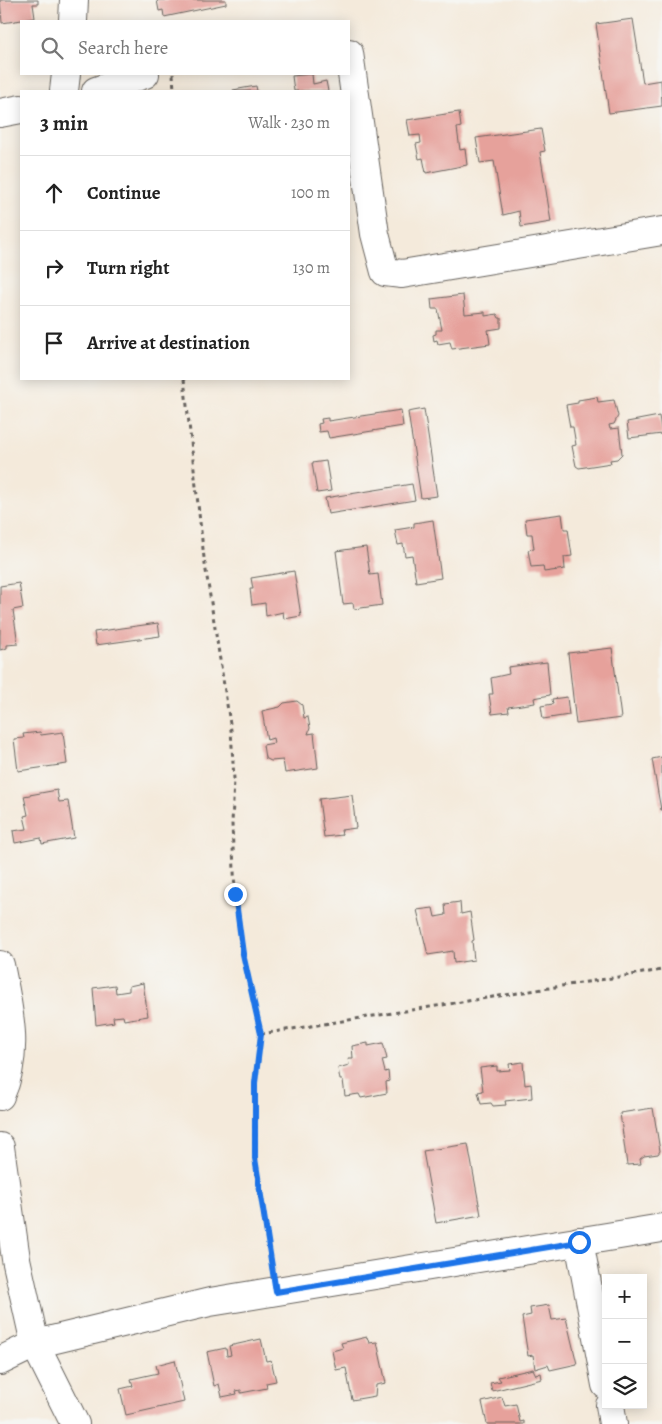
<!DOCTYPE html>
<html lang="en">
<head>
<meta charset="utf-8">
<style>
  body { margin:0; font-family:Alegreya,serif; background:#f6f6f6; color:#222 }
  .controls { position:absolute; right:15px; bottom:15px; display:grid; overflow:hidden; border-radius:0px; box-shadow:0 2px 12px #0003 }
  .controls button { width:45px; height:45px; display:grid; place-items:center; padding:0; border:0; border-bottom:1px solid #e0e0e0; background:#fff; color:#222; font:25px sans-serif }
  .stop { position:absolute; width:15px; height:15px; margin:-11px; border:4px solid #1a73e8; border-radius:50%; background:#fff }
  .stop.end { background:#1a73e8; border-color:#fff; box-shadow:0 1px 5px #0008 }
  .list { margin:0; padding:0; list-style:none }
  h2 { display:flex; justify-content:space-between; align-items:center; height:65px; margin:0; padding:0 20px; font-size:21px }
  h2 small { font-size:16px; font-weight:400; color:#767676 }
  .list li { display:grid; grid-template-columns:32px 1fr auto; gap:15px; align-items:center; box-sizing:border-box; height:75px; padding:0 20px; border-top:1px solid #e0e0e0 }
  .list b { display:block; font-size:19px; white-space:nowrap }
  .list em { font-size:16px; font-style:normal; color:#767676 }
  .icon { flex:none; width:28px; height:28px; fill:none; stroke:currentColor; stroke-width:2; stroke-linecap:round; stroke-linejoin:round }
  .map { position:relative; flex:none; width:662px; height:1424px; overflow:hidden }
  .search { position:absolute; background:#fff; box-shadow:0 2px 12px #0003; left:20px; top:20px; width:330px; height:55px; display:flex; align-items:center; gap:12px; box-sizing:border-box; padding:0 18px; border-radius:0px; color:#767676; font-size:19px }
  .panel { position:absolute; background:#fff; box-shadow:0 2px 12px #0003; left:20px; top:90px; width:330px; height:290px; border-radius:0px }
  .map>svg:first-child { display:block }
</style>
</head>
<body>
<div class="map">
<svg width="662" height="1424" viewBox="0 0 662 1424">
  <rect width="100%" height="100%" fill="#f6f6f2"/>
  <filter id="ink" filterUnits="userSpaceOnUse"><feTurbulence type="fractalNoise" baseFrequency=".02" numOctaves="2"/><feDisplacementMap in="SourceGraphic" scale="10" xChannelSelector="R" yChannelSelector="G"/><feConvolveMatrix kernelMatrix="1 2 1 2 8 2 1 2 1" color-interpolation-filters="sRGB"/></filter>
  <filter id="wash" filterUnits="userSpaceOnUse"><feTurbulence type="fractalNoise" baseFrequency=".0096" numOctaves="4" result="noise"/><feDisplacementMap in="SourceGraphic" scale="20" xChannelSelector="R" yChannelSelector="G"/><feGaussianBlur stdDeviation="1.12" result="paint"/><feColorMatrix in="noise" values="0 0 0 0 0 0 0 0 0 0 0 0 0 0 0 0 0 1.4 0 .05"/><feComposite in="paint" operator="in"/></filter>
  <g filter="url(#wash)">
    <rect width="100%" height="100%" fill="#f4eadb"/>
    <g id="blocks">
      <g fill="#e6a19b">
        <polygon points="0,0 38,0 38,4 33,4 35,18 2,23"/>
        <polygon points="157,0 226,0 226,4 164,17 163,10 159,11"/>
        <polygon points="633,19 643,83 661,80 662,106 609,113 596,24"/>
        <polygon points="312,74 313,84 326,81 328,91 294,91 292,76"/>
        <polygon points="256,86 257,91 233,91 233,90"/>
        <polygon points="459,112 461,127 457,128 460,150 465,149 467,165 426,173 423,158 419,159 416,144 421,143 420,135 410,136 407,120"/>
        <polygon points="541,129 545,151 540,152 551,222 521,227 519,211 503,215 494,161 480,163 476,138"/>
        <polygon points="463,295 465,314 485,312 485,316 497,314 499,318 501,318 501,328 488,330 490,344 452,349 450,342 438,344 437,340 434,341 433,335 436,334 436,330 442,330 438,309 432,309 431,299"/>
        <polygon points="597,397 598,402 614,400 618,416 614,424 609,425 610,429 619,428 622,454 617,459 610,460 611,463 579,468 576,466 572,446 576,445 573,427 570,427 566,405 578,403 578,400"/>
        <polygon points="424,409 437,496 421,498 408,412"/>
        <polygon points="401,410 403,426 329,438 327,431 319,432 318,424 322,423 321,419 328,418 328,421"/>
        <polygon points="659,416 662,434 629,438 627,422"/>
        <polygon points="326,461 331,491 317,493 312,463"/>
        <polygon points="412,484 415,500 328,514 325,498"/>
        <polygon points="562,514 564,529 568,529 572,556 564,557 565,569 544,572 543,566 531,567 528,550 534,549 532,534 527,534 525,519"/>
        <polygon points="433,520 441,578 416,582 412,555 405,556 403,544 398,545 395,530 414,527 414,523"/>
        <polygon points="366,547 370,575 378,574 382,605 354,609 353,603 343,604 336,551"/>
        <polygon points="294,571 301,616 284,619 283,612 266,616 265,603 252,605 250,589 253,589 251,578"/>
        <polygon points="19,583 23,608 13,610 18,644 7,645 7,648 0,650 0,586"/>
        <polygon points="158,623 160,636 96,645 94,632"/>
        <polygon points="612,648 621,718 576,724 568,653"/>
        <polygon points="547,662 550,695 534,698 535,703 508,707 509,712 492,714 489,694 493,694 491,678 509,674 508,667"/>
        <polygon points="567,697 569,715 543,719 541,706 553,704 552,699"/>
        <polygon points="297,701 302,705 304,718 308,717 310,728 308,734 314,733 318,768 285,773 283,760 271,761 265,758 263,745 274,743 273,738 267,740 262,711 280,707 284,703"/>
        <polygon points="40,732 41,735 63,732 67,764 18,771 14,739 24,738 23,734"/>
        <polygon points="662,757 662,810 661,810 652,759"/>
        <polygon points="57,790 59,802 68,801 74,838 42,844 41,838 15,843 13,831 27,829 24,816 28,815 24,796"/>
        <polygon points="352,795 356,828 341,830 342,835 324,837 319,799"/>
        <polygon points="460,902 461,914 470,912 474,940 472,941 474,960 454,963 453,951 428,955 417,910 433,908 435,917 446,915 445,904"/>
        <polygon points="143,983 148,1016 124,1020 123,1016 113,1017 114,1022 96,1025 93,988 115,985 116,993 129,991 129,986"/>
        <polygon points="368,1043 368,1046 383,1043 387,1059 382,1060 385,1072 388,1071 389,1081 386,1082 387,1093 361,1098 359,1094 345,1096 343,1080 340,1080 338,1068 349,1065 348,1058 353,1058 352,1046"/>
        <polygon points="523,1062 525,1085 531,1084 532,1098 505,1101 506,1105 493,1106 491,1103 481,1104 478,1092 483,1091 480,1068 497,1066 497,1071 510,1070 509,1064"/>
        <polygon points="653,1108 660,1151 658,1154 644,1156 640,1159 641,1164 627,1165 620,1113"/>
        <polygon points="468,1144 481,1215 436,1223 423,1151"/>
        <polygon points="549,1305 552,1320 566,1318 577,1364 550,1370 548,1365 535,1369 533,1355 528,1356 522,1317 531,1315 530,1308"/>
        <polygon points="367,1337 369,1343 377,1342 386,1383 376,1385 375,1396 352,1400 346,1368 336,1370 332,1351 343,1348 341,1343"/>
        <polygon points="261,1339 266,1361 271,1360 276,1381 266,1383 267,1388 241,1393 241,1390 236,1391 237,1394 222,1397 219,1384 214,1386 207,1352 226,1348 227,1356 231,1355 229,1346"/>
        <polygon points="175,1360 184,1402 126,1415 120,1389 133,1386 131,1379 158,1373 156,1365"/>
        <polygon points="533,1369 536,1375 541,1373 542,1379 492,1391 490,1383 501,1381 498,1377"/>
        <polygon points="502,1397 505,1406 516,1404 520,1422 524,1421 524,1424 487,1424 482,1402"/>
      </g>
    </g>
  </g>
  <g filter="url(#ink)">
    <use href="#blocks" fill-opacity="0" stroke="#68645f" stroke-width="1"/>
    <g fill="none" stroke-linecap="round" stroke-linejoin="round">
      <defs>
        <g id="minor">
          <polyline points="73,21 74,0"/>
          <polyline points="349,53 375,234 385,272 402,274 662,231"/>
          <polyline points="64,91 66,74"/>
          <polyline points="96,91 145,74"/>
          <polyline points="0,113 21,109"/>
          <path d="M0,965C9,1010 20,1053 0,1096"/>
          <polyline points="0,1147 16,1259 35,1344 75,1424"/>
          <polyline points="579,1241 606,1385"/>
          <polyline points="0,1361 35,1344 210,1302 662,1228"/>
          <polyline points="610,1405 613,1424"/>
        </g>
      </defs>
      <use href="#minor" stroke="#68645f" stroke-width="30"/>
      <g stroke="#68645f" stroke-width="3" stroke-dasharray="4 4" stroke-linecap="butt">
        <polyline points="173,74 174,91"/>
        <polyline points="184,379 204,558 231,730 234,779 232,824 235,894 243,954 261,1034 255,1083 255,1158 272,1269"/>
        <polyline points="261,1034 662,970"/>
      </g>
      <use href="#minor" stroke="#fff" stroke-width="28"/>
    </g>
  </g>
  <g fill="none" stroke-linecap="round" stroke-linejoin="round" filter="url(#ink)">
    <polyline stroke="#1a73e8" stroke-width="6" points="235,894 243,954 261,1034 255,1083 255,1158 276,1292 579,1242"/>
  </g>
</svg>
<div class="controls">
<button>+</button>
<button>−</button>
<button><svg class="icon" aria-label="layers" viewBox="0 0 24 24"><path d="M12 4l9 5-9 5-9-5zM3 14l9 5 9-5"/></svg></button>
</div>
<div class="stop" style="left:579px;top:1242px"></div>
<div class="stop end" style="left:235px;top:894px"></div>
<div class="search"><svg class="icon" aria-label="search" viewBox="0 0 24 24"><circle cx="10" cy="10" r="6"/><path d="M15 15l6 6"/></svg>Search here</div>
<section class="panel">
<h2>3 min<small>Walk · 230 m</small></h2>
<ul class="list">
<li><svg class="icon" aria-label="ahead" viewBox="0 0 24 24"><path d="M12 20V5M6 11l6-6 6 6"/></svg><div><b>Continue</b></div><em>100 m</em></li>
<li><svg class="icon" aria-label="right" viewBox="0 0 24 24"><path d="M7 20v-9h11M14 6l5 5-5 5"/></svg><div><b>Turn right</b></div><em>130 m</em></li>
<li><svg class="icon" aria-label="arrive" viewBox="0 0 24 24"><path d="M6 21V4h12l-3 4 3 4H6"/></svg><div><b>Arrive at destination</b></div></li>
</ul>
</section>
</div>
</body>
</html>
